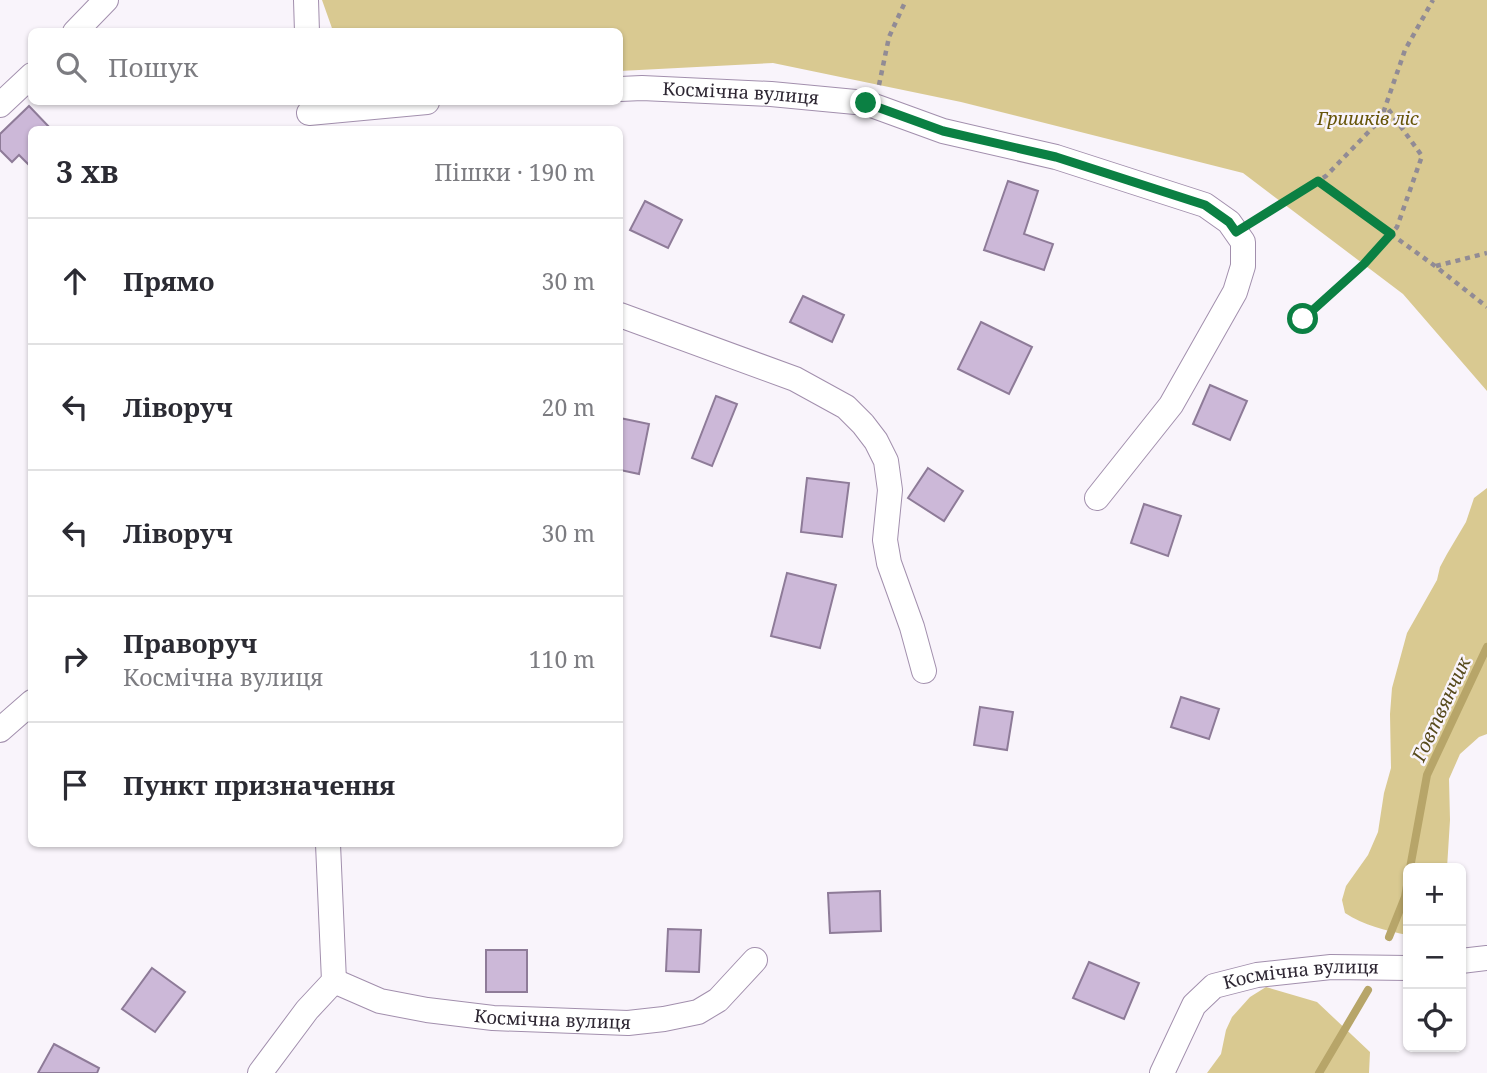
<!DOCTYPE html>
<html lang="uk">
<head>
<meta charset="utf-8">
<style>
  body { margin:0; font-family:"Noto Serif",serif; background:#f2f2f3; color:#2b2b33 }
  .controls { position:absolute; right:21px; bottom:21px; display:grid; overflow:hidden; border-radius:10px; box-shadow:0 2px 5px #0004 }
  .controls button { width:63px; height:63px; display:grid; place-items:center; padding:0; border:0; border-bottom:2px solid #e1e1e2; background:#fff; color:#2b2b33; font:35px sans-serif }
  .stop { position:absolute; width:21px; height:21px; margin:-16px; border:5px solid #0b8043; border-radius:50%; background:#fff }
  .stop.end { background:#0b8043; border-color:#fff; box-shadow:0 2px 7px #0008 }
  .list { margin:0; padding:0; list-style:none }
  h2 { display:flex; justify-content:space-between; align-items:center; height:91px; margin:0; padding:0 28px; font-size:30px }
  h2 small { font-size:23px; font-weight:400; color:#7c7c81 }
  .list li { display:grid; grid-template-columns:46px 1fr auto; gap:21px; align-items:center; box-sizing:border-box; height:126px; padding:0 28px; border-top:2px solid #e1e1e2 }
  .list b { display:block; font-size:26px; white-space:nowrap }
  .list p { margin:0; font-size:23px; white-space:nowrap; color:#7c7c81 }
  .list em { font-size:23px; font-style:normal; color:#7c7c81 }
  .icon { flex:none; width:38px; height:38px; fill:none; stroke:currentColor; stroke-width:2; stroke-linecap:round; stroke-linejoin:round }
  .map { position:relative; flex:none; width:1487px; height:1073px; overflow:hidden }
  .search { position:absolute; background:#fff; box-shadow:0 2px 5px #0004; left:28px; top:28px; width:595px; height:77px; display:flex; align-items:center; gap:18px; box-sizing:border-box; padding:0 24px; border-radius:10px; color:#7c7c81; font-size:26px }
  .panel { position:absolute; background:#fff; box-shadow:0 2px 5px #0004; left:28px; top:126px; width:595px; height:721px; border-radius:10px }
  .map>svg:first-child { display:block }
</style>
</head>
<body>
<div class="map">
<svg width="1487" height="1073" viewBox="0 0 1487 1073">
  <rect width="100%" height="100%" fill="#f9f4fb"/>
  <g fill="#d9c991">
    <polygon points="322,0 1487,0 1487,391 1403,294 1243,173 961,102 773,63 620,71 620,32 333,31"/>
    <path d="M1487,488V734L1479,737L1460,754L1449,779L1450,820L1447,868H1408V935C1387,931 1363,925 1345,913L1342,900L1346,886L1368,855L1378,832L1384,793L1391,768L1390,714L1392,688L1407,633L1437,580L1440,567L1447,554L1466,522L1474,498Z"/>
    <polygon points="1266,987 1317,1002 1370,1052 1369,1073 1207,1073 1221,1054 1226,1030 1232,1017 1250,997"/>
  </g>
  <g fill="none" stroke-linecap="round" stroke-linejoin="round">
    <g stroke="#b7a569" stroke-width="8">
      <polyline points="1410,868 1427,775 1487,647"/>
      <polyline points="1389,937 1405,897 1408,880"/>
      <polyline points="1319,1073 1368,990"/>
    </g>
  </g>
  <g fill="#ccb8d8" stroke="#8e7b98" stroke-width="2">
    <polygon points="29,106 52,130 32,130 32,168 19,155 12,162 0,150 0,134"/>
    <polygon points="1008,181 1038,191 1024,234 1053,244 1044,270 984,250"/>
    <polygon points="645,201 682,220 668,248 630,230"/>
    <polygon points="803,296 844,315 832,342 790,322"/>
    <polygon points="981,322 1032,347 1009,394 958,369"/>
    <polygon points="1210,385 1247,401 1230,440 1193,424"/>
    <polygon points="716,396 737,404 712,466 692,458"/>
    <polygon points="620,418 649,424 639,474 620,470"/>
    <polygon points="928,468 963,491 944,521 908,498"/>
    <polygon points="807,478 849,483 842,537 801,532"/>
    <polygon points="1144,504 1181,516 1168,556 1131,543"/>
    <polygon points="787,573 836,585 820,648 771,636"/>
    <polygon points="1181,697 1219,709 1209,739 1171,727"/>
    <polygon points="980,707 1013,712 1007,750 974,745"/>
    <polygon points="880,891 881,931 830,933 828,893"/>
    <polygon points="668,929 701,930 699,972 666,971"/>
    <rect x="486" y="950" width="41" height="42"/>
    <polygon points="1089,962 1139,983 1124,1019 1073,998"/>
    <polygon points="152,968 185,992 155,1032 122,1009"/>
    <polygon points="54,1044 99,1068 97,1073 38,1073"/>
  </g>
  <g fill="none" stroke-linecap="round" stroke-linejoin="round">
    <defs>
      <g id="minor">
        <polyline points="306,0 307,32"/>
        <polyline points="75,32 106,0"/>
        <path id="s1" d="M620,89L642,88L771,94L866,103L943,131L1056,157L1205,205L1229,222L1243,242V266L1235,292L1171,405L1097,498"/>
        <polyline points="0,105 32,75"/>
        <polyline points="309,113 427,102"/>
        <polyline points="620,315 795,379 846,407 863,424 876,441 886,461 890,490 885,540 889,563 912,627 924,671"/>
        <polyline points="0,730 32,702"/>
        <polyline points="1461,961 1487,958"/>
        <path id="s2" d="M334,981L380,1001L427,1010L493,1018L628,1023L664,1019L698,1012L718,1000L755,960"/>
        <polyline points="260,1073 307,1010 334,981 328,844"/>
        <path id="s3" d="M1162,1073L1194,1005L1214,986L1257,975L1331,967L1408,968"/>
      </g>
    </defs>
    <use href="#minor" stroke="#a28fad" stroke-width="26"/>
    <g stroke="#918b95" stroke-width="4.5" stroke-dasharray="5 5" stroke-linecap="butt">
      <polyline points="879,85 889,37 906,0"/>
      <polyline points="1318,181 1435,266 1487,307"/>
      <polyline points="1255,220 1326,176 1381,119 1405,50 1433,0"/>
      <polyline points="1436,266 1487,253"/>
      <polyline points="1302,319 1364,265 1397,227 1422,156 1386,106"/>
    </g>
    <use href="#minor" stroke="#fff" stroke-width="24"/>
  </g>
  <g fill="none" stroke-linecap="round" stroke-linejoin="round">
    <polyline stroke="#0b8043" stroke-width="9" points="866,103 943,131 1056,157 1205,205 1229,222 1236,232 1318,181 1391,234 1364,264 1303,319"/>
  </g>
  <g text-anchor="middle" stroke-width="5" stroke-linejoin="round" paint-order="stroke">
    <g font-size="18" fill="#2e2733" stroke="#f9f4fb">
      <text dy="6" stroke="none"><textPath href="#s1" startOffset="121">Космічна вулиця</textPath></text>
      <text dy="6" stroke="none"><textPath href="#s3" startOffset="191">Космічна вулиця</textPath></text>
      <text dy="6" stroke="none"><textPath href="#s2" startOffset="224">Космічна вулиця</textPath></text>
    </g>
    <g font-size="18" font-style="italic" fill="#665408" stroke="#f9f4fb">
      <text x="1368" y="125">Гришків ліс</text>
    </g>
    <g font-size="19" font-style="italic" fill="#574a1c" stroke="#f9f4fb">
      <text transform="translate(1441 709) rotate(-65)" y="7">Говтвянчик</text>
    </g>
  </g>
</svg>
<div class="controls">
<button>+</button>
<button>−</button>
<button><svg class="icon" aria-label="locate" viewBox="0 0 24 24"><circle cx="12" cy="12" r="6"/><path d="M12 2v4M12 18v4M2 12h4M18 12h4"/></svg></button>
</div>
<div class="stop" style="left:1303px;top:319px"></div>
<div class="stop end" style="left:866px;top:103px"></div>
<div class="search"><svg class="icon" aria-label="search" viewBox="0 0 24 24"><circle cx="10" cy="10" r="6"/><path d="M15 15l6 6"/></svg>Пошук</div>
<section class="panel">
<h2>3 хв<small>Пішки · 190 m</small></h2>
<ul class="list">
<li><svg class="icon" aria-label="ahead" viewBox="0 0 24 24"><path d="M12 20V5M6 11l6-6 6 6"/></svg><div><b>Прямо</b></div><em>30 m</em></li>
<li><svg class="icon" aria-label="left" viewBox="0 0 24 24"><path d="M17 20v-9H6M10 6l-5 5 5 5"/></svg><div><b>Ліворуч</b></div><em>20 m</em></li>
<li><svg class="icon" aria-label="left" viewBox="0 0 24 24"><path d="M17 20v-9H6M10 6l-5 5 5 5"/></svg><div><b>Ліворуч</b></div><em>30 m</em></li>
<li><svg class="icon" aria-label="right" viewBox="0 0 24 24"><path d="M7 20v-9h11M14 6l5 5-5 5"/></svg><div><b>Праворуч</b><p>Космічна вулиця</p></div><em>110 m</em></li>
<li><svg class="icon" aria-label="arrive" viewBox="0 0 24 24"><path d="M6 21V4h12l-3 4 3 4H6"/></svg><div><b>Пункт призначення</b></div></li>
</ul>
</section>
</div>
</body>
</html>
